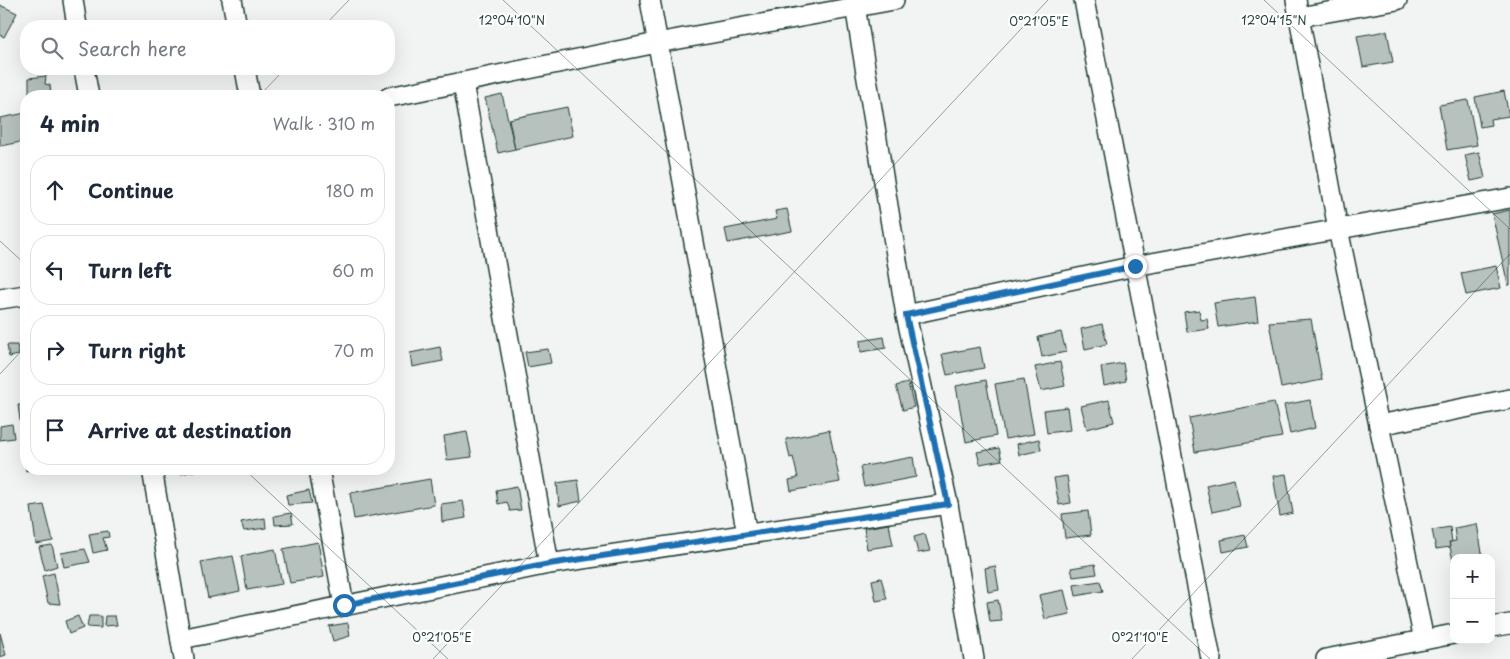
<!DOCTYPE html>
<html lang="en">
<head>
<meta charset="utf-8">
<style>
  body { margin:0; font-family:"Playpen Sans",sans-serif; background:#f6f6f7; color:#1f2937 }
  .controls { position:absolute; right:15px; bottom:15px; display:grid; overflow:hidden; border-radius:10px; box-shadow:0 5px 20px #0002 }
  .controls button { width:45px; height:45px; display:grid; place-items:center; padding:0; border:0; border-bottom:1px solid #e0e1e3; background:#fff; color:#1f2937; font:25px sans-serif }
  .stop { position:absolute; width:15px; height:15px; margin:-11px; border:4px solid #1f6fb2; border-radius:50%; background:#fff }
  .stop.end { background:#1f6fb2; border-color:#fff; box-shadow:0 1px 5px #0008 }
  .list { margin:0; padding:0; list-style:none }
  h2 { display:flex; justify-content:space-between; align-items:center; height:65px; margin:0; padding:0 20px; font-size:21px }
  h2 small { font-size:16px; font-weight:400; color:#747a83 }
  .list li { display:grid; grid-template-columns:32px 1fr auto; gap:15px; align-items:center; box-sizing:border-box; height:70px; margin:0 10px 10px; padding:0 10px; border:1px solid #e0e1e3; border-radius:20px }
  .list b { display:block; font-size:19px; white-space:nowrap }
  .list em { font-size:16px; font-style:normal; color:#747a83 }
  .icon { flex:none; width:28px; height:28px; fill:none; stroke:currentColor; stroke-width:2; stroke-linecap:round; stroke-linejoin:round }
  .map { position:relative; flex:none; width:1510px; height:659px; overflow:hidden }
  .search { position:absolute; background:#fff; box-shadow:0 5px 20px #0002; left:20px; top:20px; width:375px; height:55px; display:flex; align-items:center; gap:12px; box-sizing:border-box; padding:0 18px; border-radius:20px; color:#747a83; font-size:19px }
  .panel { position:absolute; background:#fff; box-shadow:0 5px 20px #0002; left:20px; top:90px; width:375px; height:385px; border-radius:20px }
  .map>svg:first-child { display:block }
</style>
</head>
<body>
<div class="map">
<svg width="1510" height="659" viewBox="0 0 1510 659">
  <rect width="100%" height="100%" fill="#f2f3f3"/>
  <filter id="ink" filterUnits="userSpaceOnUse"><feTurbulence type="fractalNoise" baseFrequency=".02" numOctaves="2"/><feDisplacementMap in="SourceGraphic" scale="10" xChannelSelector="R" yChannelSelector="G"/><feConvolveMatrix kernelMatrix="1 2 1 2 8 2 1 2 1" color-interpolation-filters="sRGB"/></filter>
  <g filter="url(#ink)">
    <g fill="#b7c1bd" stroke="#1f3d34">
      <polygon points="0,5 17,13 4,37 0,35"/>
      <polygon points="1387,31 1393,62 1363,67 1357,36"/>
      <polygon points="46,76 45,84 50,85 51,96 29,96 29,78"/>
      <polygon points="1504,91 1509,116 1490,119 1491,125 1480,127 1475,97"/>
      <polygon points="502,94 515,149 498,153 485,98"/>
      <polygon points="1468,100 1477,145 1447,150 1439,105"/>
      <polygon points="567,107 573,136 515,149 509,119"/>
      <polygon points="26,113 26,141 0,146 0,118"/>
      <polygon points="1479,152 1485,178 1471,181 1465,155"/>
      <polygon points="787,209 792,231 728,243 725,229 777,219 775,211"/>
      <polygon points="1510,210 1510,285 1508,285 1492,214"/>
      <polygon points="1496,266 1501,288 1466,295 1461,273"/>
      <polygon points="1255,297 1258,321 1218,327 1214,303"/>
      <polygon points="1199,310 1201,320 1207,319 1209,329 1187,332 1184,312"/>
      <polygon points="1311,319 1322,380 1281,388 1269,322"/>
      <polygon points="1102,324 1107,344 1085,349 1081,329"/>
      <polygon points="1061,332 1066,352 1042,357 1038,337"/>
      <polygon points="884,337 886,348 861,352 860,341"/>
      <polygon points="7,345 17,345 19,355 9,357"/>
      <polygon points="440,347 443,361 412,367 410,353"/>
      <polygon points="980,347 984,368 947,375 942,354"/>
      <polygon points="548,349 551,363 528,367 525,352"/>
      <polygon points="1060,362 1065,386 1041,391 1035,367"/>
      <polygon points="1123,363 1126,381 1104,386 1101,367"/>
      <polygon points="1024,379 1034,434 1005,439 995,384"/>
      <polygon points="986,380 996,436 966,442 956,386"/>
      <polygon points="908,383 914,407 903,410 896,386"/>
      <polygon points="1109,400 1114,422 1087,429 1081,406"/>
      <polygon points="1310,400 1315,428 1290,434 1284,405"/>
      <polygon points="1274,402 1282,437 1195,452 1189,418"/>
      <polygon points="18,405 26,405 26,435 22,436"/>
      <polygon points="1067,407 1070,430 1047,433 1044,410"/>
      <polygon points="12,424 14,438 0,440 0,426"/>
      <polygon points="829,430 840,482 791,491 789,480 798,478 793,457 790,458 786,439"/>
      <polygon points="467,432 472,457 447,460 444,436"/>
      <polygon points="1039,439 1041,450 1019,455 1017,444"/>
      <polygon points="999,448 1002,460 980,464 977,452"/>
      <polygon points="24,454 26,454 26,469 33,469 26,471"/>
      <polygon points="913,457 916,477 864,487 860,467"/>
      <polygon points="180,469 202,469 181,474"/>
      <polygon points="1286,474 1293,513 1280,516 1273,476"/>
      <polygon points="1067,476 1071,503 1059,505 1054,478"/>
      <polygon points="430,479 434,505 354,519 350,493"/>
      <polygon points="1234,479 1240,506 1212,512 1206,485"/>
      <polygon points="578,480 581,501 559,506 557,483"/>
      <polygon points="517,486 521,510 510,511 507,502 498,504 496,490"/>
      <polygon points="309,490 312,503 288,505 286,495"/>
      <polygon points="463,501 466,518 442,522 441,504"/>
      <polygon points="44,505 53,541 36,544 31,507"/>
      <polygon points="1088,511 1091,535 1065,538 1062,514"/>
      <polygon points="291,513 293,524 275,525 274,516"/>
      <polygon points="265,518 266,528 244,531 241,522"/>
      <polygon points="889,524 893,545 867,549 864,528"/>
      <polygon points="1477,524 1483,558 1454,558 1454,566 1449,542 1456,541 1454,528"/>
      <polygon points="1450,527 1452,542 1449,542 1450,547 1436,549 1432,530"/>
      <polygon points="108,531 109,537 103,538 107,550 93,553 89,534"/>
      <polygon points="925,534 930,551 918,553 914,537"/>
      <polygon points="1245,535 1248,547 1223,552 1221,540"/>
      <polygon points="318,542 324,577 290,583 283,549"/>
      <polygon points="52,545 57,566 45,570 39,547"/>
      <polygon points="85,549 90,562 64,567 61,553"/>
      <polygon points="275,549 282,584 247,590 241,556"/>
      <polygon points="233,556 240,591 208,598 201,562"/>
      <polygon points="1095,564 1097,574 1073,577 1071,568"/>
      <polygon points="995,566 999,590 988,592 985,568"/>
      <polygon points="54,573 60,604 48,603 42,576"/>
      <polygon points="881,578 887,599 876,601 872,580"/>
      <polygon points="1100,581 1103,591 1076,596 1074,585"/>
      <polygon points="1064,590 1070,614 1045,619 1039,595"/>
      <polygon points="998,600 1002,621 990,622 987,602"/>
      <polygon points="78,616 83,628 69,634 65,621"/>
      <polygon points="89,616 101,616 101,628 87,627"/>
      <polygon points="105,616 115,616 117,625 104,626"/>
      <polygon points="348,623 350,636 333,641 329,626"/>
      <polygon points="0,633 6,655 0,657"/>
    </g>
    <g fill="none" stroke-linecap="round" stroke-linejoin="round">
      <defs>
        <g id="street">
          <polyline points="73,0 77,26"/>
          <polyline points="232,0 237,26"/>
          <polyline points="650,0 747,534"/>
          <polyline points="1084,0 1211,659"/>
          <polyline points="1296,0 1338,229 1424,640"/>
          <polyline points="855,6 906,315 948,504 974,659"/>
          <polyline points="1299,17 1397,0"/>
          <polyline points="84,69 89,96"/>
          <polyline points="245,69 250,96"/>
          <polyline points="463,83 549,564"/>
          <polyline points="389,97 657,43 894,0"/>
          <polyline points="0,299 26,295"/>
          <polyline points="906,315 1135,266 1510,198"/>
          <polyline points="1379,425 1510,399"/>
          <polyline points="152,469 184,659"/>
          <polyline points="319,469 344,605"/>
          <polyline points="1491,627 1510,624"/>
          <polyline points="181,639 549,564 948,504"/>
          <polyline points="1326,659 1454,634"/>
        </g>
      </defs>
      <use href="#street" stroke="#1f3d34" stroke-width="22"/>
      <use href="#street" stroke="#fff" stroke-width="19"/>
    </g>
  </g>
  <g fill="none" stroke-linecap="round" stroke-linejoin="round" filter="url(#ink)">
    <polyline stroke="#1f6fb2" stroke-width="6" points="344,605 549,564 948,504 906,315 1135,266"/>
  </g>
  <path fill="none" stroke="#1f3d34" stroke-width="1" stroke-opacity="0.45" d="M503,0L1210,659M1264,0L1510,229M324,26L349,0M259,96L285,69M0,241L26,265M0,374L26,346M244,469L448,659M433,659L1048,0M1132,659L1510,254"/>
  <g font-size="12" text-anchor="middle" fill="#1f3d34" stroke="#fff" stroke-width="4.5" stroke-linejoin="round" paint-order="stroke">
    <text x="512" y="25">12°04'10"N</text>
    <text x="1274" y="25">12°04'15"N</text>
    <text x="1039" y="26">0°21'05"E</text>
    <text x="442" y="642">0°21'05"E</text>
    <text x="1140" y="642">0°21'10"E</text>
  </g>
</svg>
<div class="controls">
<button>+</button>
<button>−</button>
</div>
<div class="stop" style="left:344px;top:605px"></div>
<div class="stop end" style="left:1135px;top:266px"></div>
<div class="search"><svg class="icon" aria-label="search" viewBox="0 0 24 24"><circle cx="10" cy="10" r="6"/><path d="M15 15l6 6"/></svg>Search here</div>
<section class="panel">
<h2>4 min<small>Walk · 310 m</small></h2>
<ul class="list">
<li><svg class="icon" aria-label="ahead" viewBox="0 0 24 24"><path d="M12 20V5M6 11l6-6 6 6"/></svg><div><b>Continue</b></div><em>180 m</em></li>
<li><svg class="icon" aria-label="left" viewBox="0 0 24 24"><path d="M17 20v-9H6M10 6l-5 5 5 5"/></svg><div><b>Turn left</b></div><em>60 m</em></li>
<li><svg class="icon" aria-label="right" viewBox="0 0 24 24"><path d="M7 20v-9h11M14 6l5 5-5 5"/></svg><div><b>Turn right</b></div><em>70 m</em></li>
<li><svg class="icon" aria-label="arrive" viewBox="0 0 24 24"><path d="M6 21V4h12l-3 4 3 4H6"/></svg><div><b>Arrive at destination</b></div></li>
</ul>
</section>
</div>
</body>
</html>
